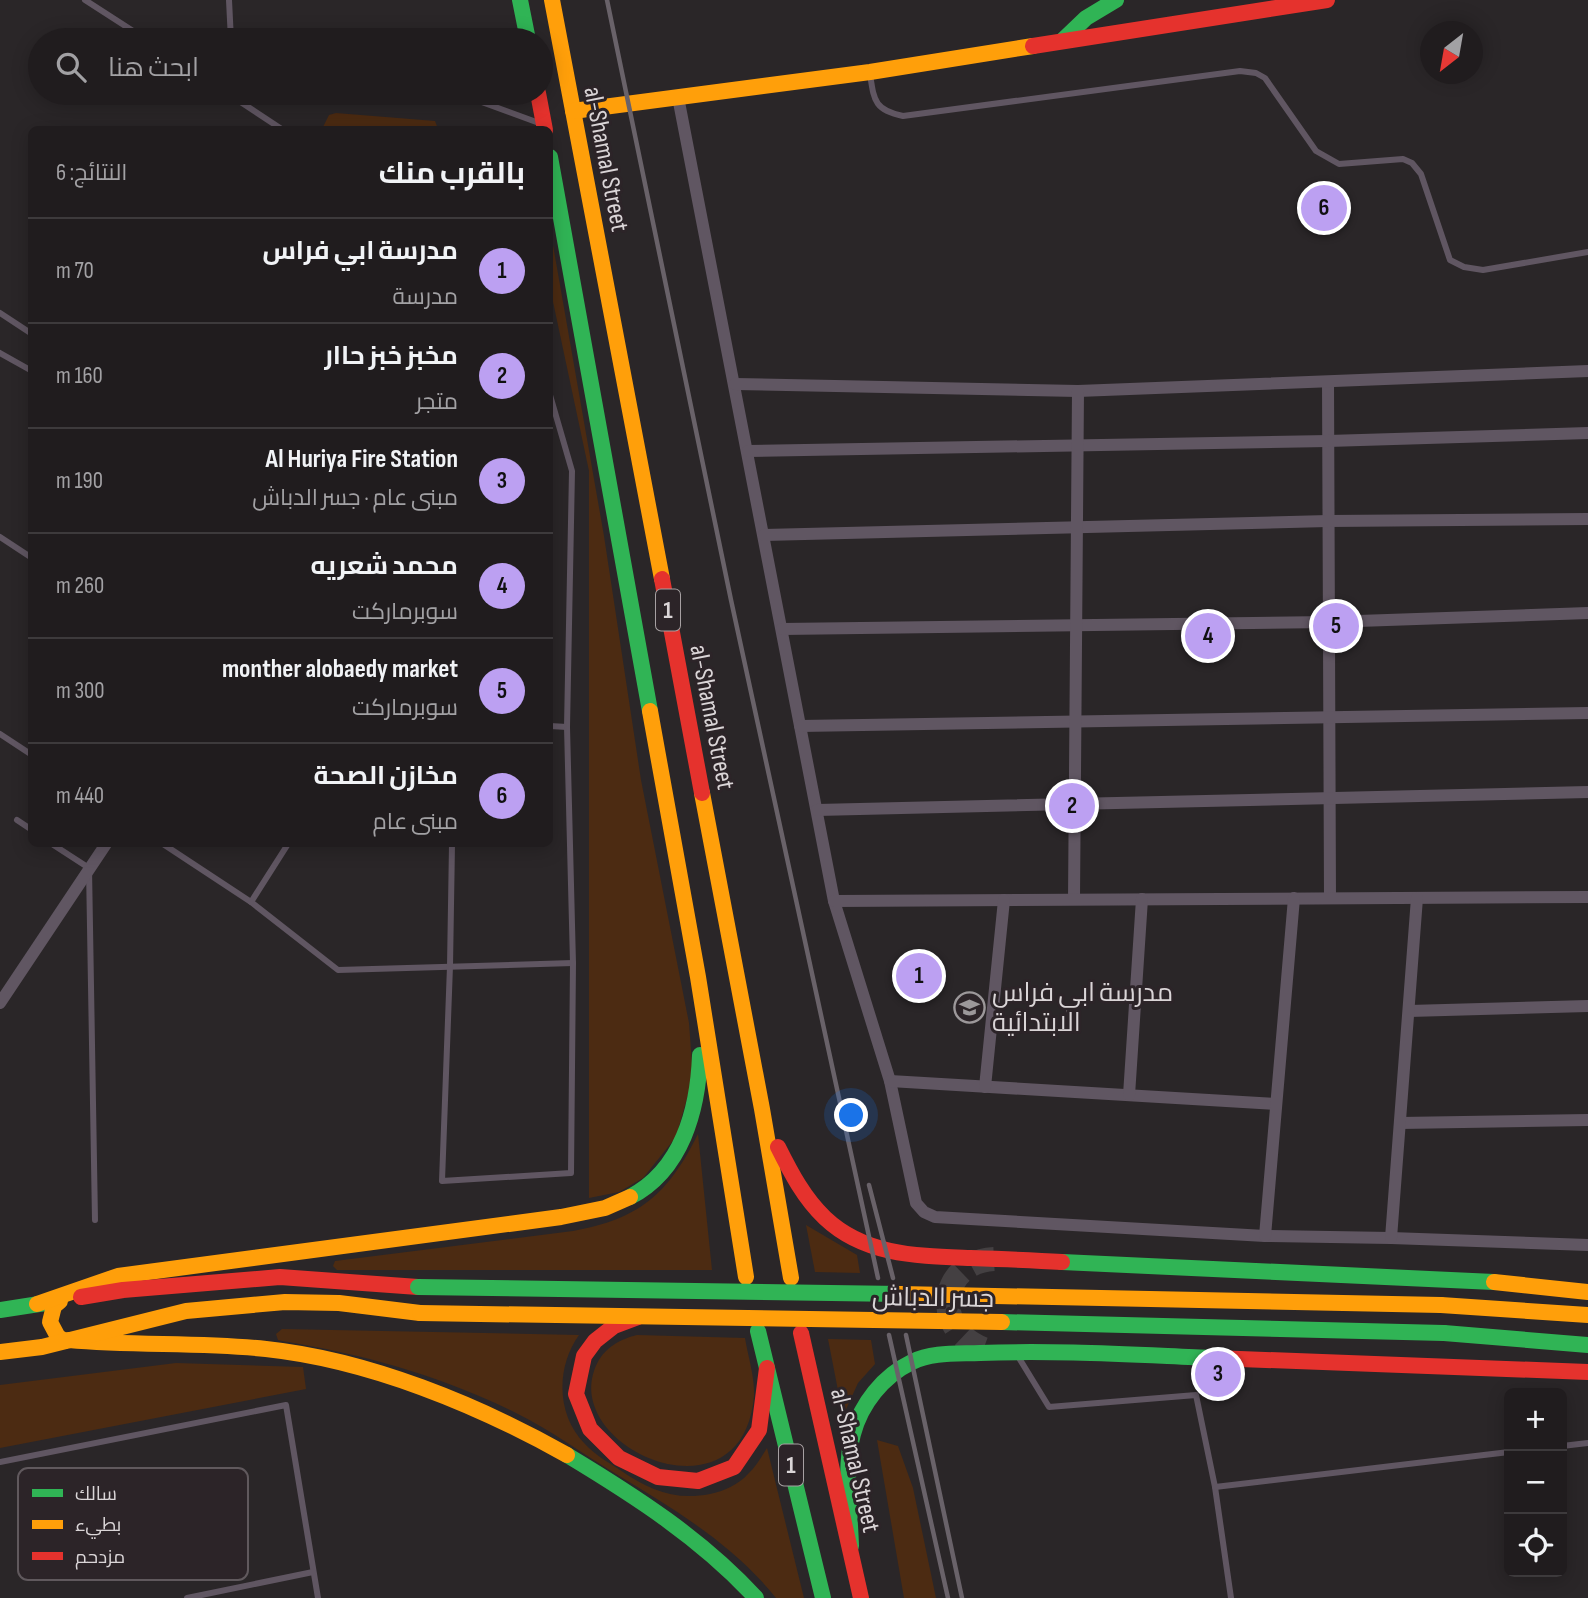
<!DOCTYPE html>
<html lang="ar">
<head>
<meta charset="utf-8">
<style>
  body { margin:0; font-family:"Sofia Sans Condensed",Cairo,sans-serif; background:#2d292b; color:#f1f3f6; direction:rtl }
  .controls { position:absolute; right:21px; bottom:21px; display:grid; overflow:hidden; border-radius:10px; box-shadow:0 4px 18px #0003 }
  .controls button { width:63px; height:63px; display:grid; place-items:center; padding:0; border:0; border-bottom:2px solid #3d3a3c; background:#201c1e; color:#f1f3f6; font:35px sans-serif }
  .compass { position:absolute; left:1420px; top:21px; width:63px; height:63px; border-radius:50%; background:#201c1e; box-shadow:0 4px 18px #0003; rotate:211deg }
  .you { position:absolute; left:852px; top:1116px; width:24px; height:24px; margin:-18px; border:5px solid #fff; border-radius:50%; background:#1a73e8; box-shadow:0 0 0 10px #1a73e833 }
  .badge { display:grid; place-items:center; width:46px; height:46px; border-radius:50%; background:#bca0f2; color:#111; font-size:23px; font-weight:700 }
  .pin { position:absolute; translate:-50% -50%; border:4px solid #fff; box-shadow:0 2px 7px #0006 }
  .list { margin:0; padding:0; list-style:none }
  h2 { display:flex; justify-content:space-between; align-items:center; height:91px; margin:0; padding:0 28px; font-size:30px }
  h2 small { font-size:23px; font-weight:400; color:#a2a1a4 }
  .list li { display:grid; grid-template-columns:46px 1fr auto; gap:21px; align-items:center; box-sizing:border-box; height:105px; padding:0 28px; border-top:2px solid #3d3a3c }
  .list b { display:block; font-size:26px; white-space:nowrap }
  .list p { margin:0; font-size:23px; white-space:nowrap; color:#a2a1a4 }
  .list em { font-size:23px; font-style:normal; color:#a2a1a4 }
  .icon { flex:none; width:38px; height:38px; fill:none; stroke:currentColor; stroke-width:2; stroke-linecap:round; stroke-linejoin:round }
  .map { position:relative; flex:none; width:1588px; height:1598px; overflow:hidden; direction:ltr }
  .search { position:absolute; background:#201c1e; box-shadow:0 4px 18px #0003; left:28px; top:28px; width:525px; height:77px; display:flex; align-items:center; gap:18px; box-sizing:border-box; padding:0 24px; border-radius:38px; color:#a2a1a4; font-size:26px }
  .panel { position:absolute; background:#201c1e; box-shadow:0 4px 18px #0003; left:28px; top:126px; width:525px; height:721px; border-radius:10px; direction:rtl }
  .map>svg:first-child { display:block }
</style>
</head>
<body>
<div class="map">
<svg width="1588" height="1598" viewBox="0 0 1588 1598">
  <rect width="100%" height="100%" fill="#2a2628"/>
  <g fill="#4c2b12">
    <polygon points="336,113 435,121 438,129 322,129 329,115"/>
    <polygon points="550,228 604,536 641,780 689,1023 693,1077 676,1137 643,1178 619,1192 589,1198 589,471 552,297 550,295"/>
    <path d="M698,1134L712,1270H337L333,1266L335,1261L573,1231C640,1219 668,1194 698,1134Z"/>
    <polygon points="806,1225 857,1255 860,1273 815,1272"/>
    <path d="M282,1329L579,1335C556,1367 556,1415 585,1444C595,1455 608,1462 620,1470C649,1490 675,1501 710,1494C724,1491 738,1485 748,1474C756,1467 761,1457 767,1448L804,1598H776C733,1544 674,1509 616,1474C583,1454 551,1430 516,1413C442,1376 363,1354 282,1341L278,1340L276,1334Z"/>
    <path d="M637,1335L745,1338C748,1356 755,1378 754,1396C743,1525 567,1451 594,1371C601,1350 617,1340 637,1335Z"/>
    <polygon points="828,1339 871,1340 875,1364 858,1383 843,1416"/>
    <polygon points="176,1363 303,1367 306,1389 0,1448 0,1385"/>
    <polygon points="877,1440 898,1446 913,1488 936,1598 904,1598"/>
  </g>
  <g fill="none" stroke-linecap="round" stroke-linejoin="round">
    <path stroke="#444042" stroke-width="24" stroke-dasharray="24 12" stroke-linecap="butt" d="M994,1259C936,1262 930,1338 994,1352"/>
    <g stroke="#605662" stroke-width="6">
      <polyline points="85,0 147,40"/>
      <polyline points="229,0 231,40"/>
      <path d="M870,74C874,100 874,110 903,116L1240,71L1256,73L1265,78L1316,151L1339,164L1403,159L1412,163L1421,174L1450,260L1464,267L1483,270L1588,252"/>
      <polyline points="227,93 283,130"/>
      <polyline points="234,93 234,98 468,97 539,123"/>
      <polyline points="0,313 32,334"/>
      <polyline points="0,353 32,371"/>
      <polyline points="0,537 32,558"/>
      <polyline points="550,726 567,727"/>
      <polyline points="0,734 32,755"/>
      <polyline points="17,820 32,830"/>
      <polyline points="52,844 89,868 95,1220"/>
      <polyline points="163,844 251,902 338,970 573,963"/>
      <polyline points="452,844 450,966 442,1181 571,1173 573,963 567,727 572,471 550,395"/>
      <polyline points="251,902 288,844"/>
      <polyline points="1019,1358 1049,1407 1196,1395 1215,1487 1231,1598"/>
      <polyline points="1562,1446 1588,1443"/>
      <polyline points="0,1462 286,1405 318,1598"/>
      <polyline points="1215,1487 1509,1452"/>
      <polyline points="187,1598 313,1572"/>
    </g>
    <g stroke="#605662" stroke-width="12">
      <polyline points="678,97 834,901 890,1081 916,1203 924,1212 935,1217 1265,1236 1391,1238 1588,1245"/>
      <polyline points="1328,382 1330,897"/>
      <polyline points="735,384 1078,391 1588,371"/>
      <polyline points="748,451 1328,441 1588,433"/>
      <polyline points="764,535 1328,521 1588,519"/>
      <polyline points="782,629 1329,622 1588,613"/>
      <polyline points="800,726 1588,713"/>
      <polyline points="817,810 1588,792"/>
      <polyline points="1074,899 1078,391"/>
      <polyline points="834,901 1588,897"/>
      <polyline points="0,1003 106,844"/>
      <polyline points="1409,1011 1588,1006"/>
      <polyline points="890,1081 1276,1104"/>
      <polyline points="985,1087 1004,900"/>
      <polyline points="1129,1095 1142,899"/>
      <polyline points="1400,1123 1588,1120"/>
      <polyline points="1265,1236 1294,898"/>
      <polyline points="1391,1238 1417,898"/>
    </g>
    <g stroke="#30b455" stroke-width="16">
      <polyline points="520,0 528,40"/>
      <polyline points="1063,40 1086,18 1116,0"/>
      <polyline points="550,157 650,711"/>
      <path d="M630,1197C682,1170 698,1110 700,1055"/>
      <polyline points="1062,1262 1494,1282"/>
      <polyline points="0,1310 52,1302"/>
      <polyline points="758,1331 823,1598"/>
      <polyline points="1444,1333 1588,1345"/>
      <path d="M567,1455C635,1496 702,1539 756,1598"/>
      <path d="M851,1546C850,1514 844,1465 853,1434C861,1404 883,1376 912,1362C932,1352 957,1354 980,1353C1057,1350 1136,1355 1214,1358"/>
    </g>
    <g stroke="#ff9f0a" stroke-width="16">
      <polyline points="552,0 662,579"/>
      <polyline points="573,111 870,72 1033,46"/>
      <polyline points="650,711 698,977 746,1277"/>
      <polyline points="702,793 762,1109 791,1278"/>
      <polyline points="1494,1282 1588,1292"/>
      <polyline points="60,1301 54,1306 50,1322 58,1337 65,1341"/>
      <polyline points="37,1304 118,1276 561,1217 605,1208 630,1197"/>
      <polyline points="1441,1305 1588,1315"/>
      <path d="M69,1340C135,1346 201,1342 266,1349C369,1360 478,1405 567,1455"/>
      <polyline points="0,1352 42,1347 186,1311 285,1302 339,1303 420,1313"/>
    </g>
    <g stroke="#e5322d" stroke-width="16">
      <polyline points="1033,46 1327,0"/>
      <polyline points="538,93 545,130"/>
      <polyline points="662,579 702,793"/>
      <path d="M778,1147C791,1173 804,1198 825,1218C865,1256 919,1256 971,1258C1001,1259 1031,1260 1062,1262"/>
      <polyline points="81,1297 123,1290 280,1277 418,1287"/>
      <polyline points="638,1317 614,1326 595,1341 584,1356 576,1394 590,1429 619,1458 658,1477 698,1481 734,1467 759,1430 767,1368"/>
      <polyline points="801,1333 861,1598"/>
      <polyline points="1214,1358 1588,1372"/>
    </g>
    <g stroke="#696269" stroke-width="4.5">
      <polyline points="607,0 731,600 878,1278"/>
      <polyline points="869,1185 893,1278"/>
      <polyline points="889,1335 948,1598"/>
      <polyline points="906,1335 962,1598"/>
    </g>
    <g stroke="#30b455" stroke-width="16">
      <polyline points="418,1287 900,1294"/>
      <polyline points="1002,1322 1444,1333"/>
    </g>
    <g stroke="#ff9f0a" stroke-width="16">
      <polyline points="900,1294 1441,1305"/>
      <polyline points="420,1313 1002,1322"/>
    </g>
  </g>
  <defs>
    <symbol id="school-ring" viewBox="-11 -11 22 22"><circle r="9.5" fill="#2c2428" stroke="#9c989a" stroke-width="1.5"/><path d="M0-5L7-2L0 1L-7-2ZM-4 1L0 2.5L4 1V4Q0 6-4 4Z" fill="#9c989a"/></symbol>
  </defs>
  <g fill-rule="evenodd">
    <use href="#school-ring" x="952" y="990" width="35" height="35"/>
  </g>
  <g text-anchor="middle" stroke-width="6" stroke-linejoin="round" paint-order="stroke">
    <g fill="#2c2428" stroke="#a6a0a2" stroke-width="2">
      <rect x="656" y="589.5" width="24" height="41" rx="5"/>
      <rect x="779" y="1444.5" width="24" height="41" rx="5"/>
    </g>
    <g font-size="24" font-weight="bold" fill="#dad5d7">
      <text x="668" y="618">1</text>
      <text x="791" y="1473">1</text>
    </g>
    <g font-size="26" fill="#dad5d7" stroke="#2c2428">
      <text transform="translate(607 159) rotate(79)" y="9">al-Shamal Street</text>
      <text transform="translate(713 717) rotate(79)" y="9">al-Shamal Street</text>
      <text transform="translate(933 1297) rotate(1)" y="9">جسر الدباش</text>
      <text transform="translate(856 1460) rotate(77)" y="9">al-Shamal Street</text>
    </g>
    <g font-size="26" fill="#dad5d7" stroke="#2c2428" text-anchor="start">
      <text x="992" y="1001">مدرسة ابي فراس<tspan x="992" dy="30">الابتدائية</tspan></text>
    </g>
  </g>
  <rect x="18" y="1468" width="230" height="112" rx="10" fill="#2c2428" stroke="#60595d" stroke-width="2"/>
  <rect x="32" y="1489" width="31" height="8" fill="#30b455"/>
  <rect x="32" y="1520" width="31" height="9" fill="#ff9f0a"/>
  <rect x="32" y="1552" width="31" height="8" fill="#e5322d"/>
  <g font-size="19" fill="#dad5d7">
    <text x="75" y="1500">سالك</text>
    <text x="75" y="1531">بطيء</text>
    <text x="75" y="1563">مزدحم</text>
  </g>
</svg>
<div class="controls">
<button>+</button>
<button>−</button>
<button><svg class="icon" aria-label="locate" viewBox="0 0 24 24"><circle cx="12" cy="12" r="6"/><path d="M12 2v4M12 18v4M2 12h4M18 12h4"/></svg></button>
</div>
<svg class="compass" viewBox="-18 -18 36 36"><path d="M0-13l5 13h-10z" fill="#e53935"/><path d="M0 13l5-13h-10z" fill="#a2a1a4"/></svg>
<div class="you"></div>
<div class="pin badge" style="left:919px;top:976px">1</div>
<div class="pin badge" style="left:1072px;top:806px">2</div>
<div class="pin badge" style="left:1218px;top:1374px">3</div>
<div class="pin badge" style="left:1208px;top:636px">4</div>
<div class="pin badge" style="left:1336px;top:626px">5</div>
<div class="pin badge" style="left:1324px;top:208px">6</div>
<div class="search"><svg class="icon" aria-label="search" viewBox="0 0 24 24"><circle cx="10" cy="10" r="6"/><path d="M15 15l6 6"/></svg>ابحث هنا</div>
<section class="panel">
<h2>بالقرب منك<small>النتائج: 6</small></h2>
<ul class="list">
<li><span class="badge">1</span><div><b>مدرسة ابي فراس</b><p>مدرسة</p></div><em>70 m</em></li>
<li><span class="badge">2</span><div><b>مخبز خبز حاار</b><p>متجر</p></div><em>160 m</em></li>
<li><span class="badge">3</span><div><b>Al Huriya Fire Station</b><p>مبنى عام · جسر الدباش</p></div><em>190 m</em></li>
<li><span class="badge">4</span><div><b>محمد شعريه</b><p>سوبرماركت</p></div><em>260 m</em></li>
<li><span class="badge">5</span><div><b>monther alobaedy market</b><p>سوبرماركت</p></div><em>300 m</em></li>
<li><span class="badge">6</span><div><b>مخازن الصحة</b><p>مبنى عام</p></div><em>440 m</em></li>
</ul>
</section>
</div>
</body>
</html>
